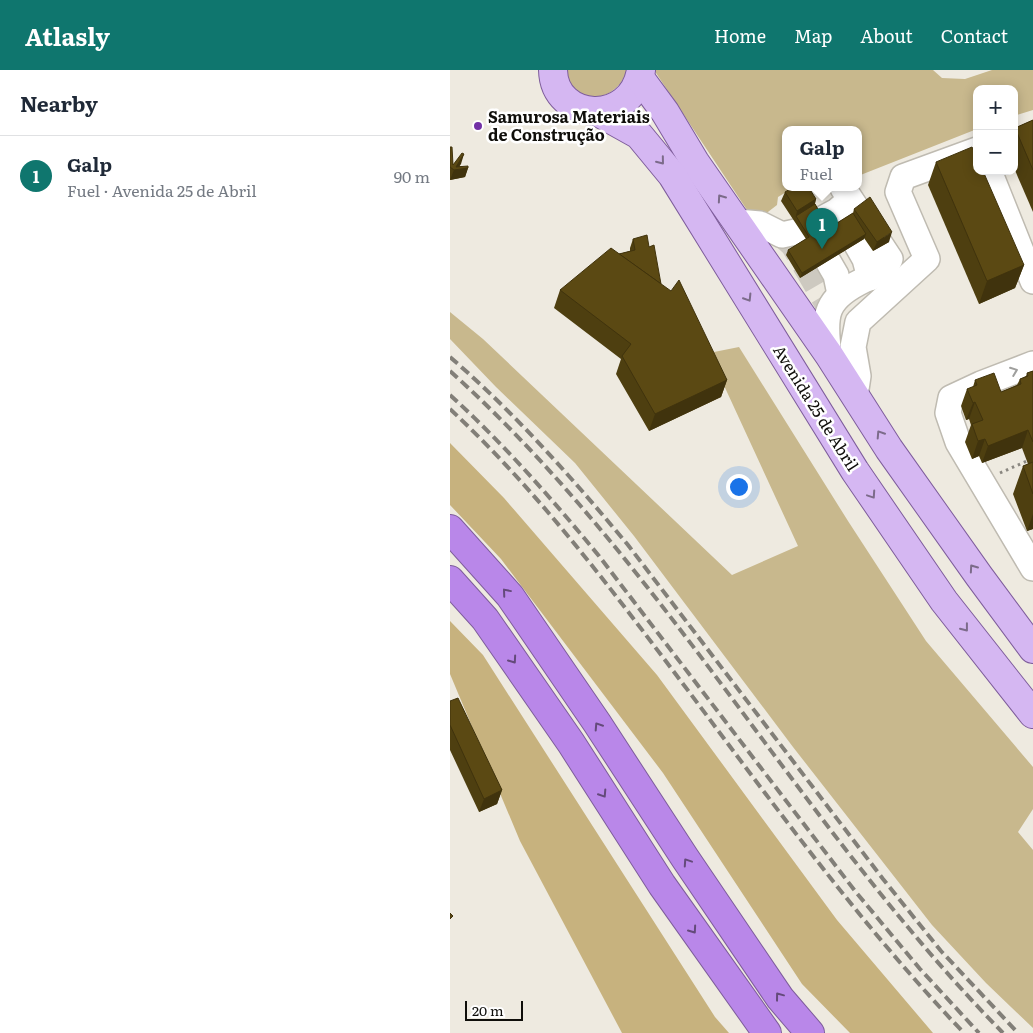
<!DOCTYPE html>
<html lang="en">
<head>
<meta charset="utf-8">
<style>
  body { margin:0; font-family:Literata,serif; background:#f2f2f3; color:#1f2937 }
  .controls { position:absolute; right:15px; top:15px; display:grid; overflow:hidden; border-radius:10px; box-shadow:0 2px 12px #0003 }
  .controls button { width:45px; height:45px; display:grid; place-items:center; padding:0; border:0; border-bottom:1px solid #e0e1e3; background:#fff; color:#1f2937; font:25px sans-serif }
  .scale { position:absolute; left:15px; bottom:12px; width:58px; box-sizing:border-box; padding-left:5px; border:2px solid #0f0e0a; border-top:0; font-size:14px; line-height:18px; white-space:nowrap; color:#0f0e0a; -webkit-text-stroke:4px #fff; paint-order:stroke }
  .you { position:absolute; left:288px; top:416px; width:18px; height:18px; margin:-12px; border:4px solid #fff; border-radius:50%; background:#1a73e8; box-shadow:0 0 0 8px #1a73e833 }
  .badge { display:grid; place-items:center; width:32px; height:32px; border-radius:50%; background:#0f766e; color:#fff; font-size:16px; font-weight:700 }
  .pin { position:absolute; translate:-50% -41px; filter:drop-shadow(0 1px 2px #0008) }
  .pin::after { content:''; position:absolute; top:26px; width:18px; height:15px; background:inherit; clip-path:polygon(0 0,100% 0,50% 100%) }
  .popup { position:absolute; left:332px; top:56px; width:80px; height:65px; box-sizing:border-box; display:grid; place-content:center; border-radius:10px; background:#fff; filter:drop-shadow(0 1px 4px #0005); font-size:16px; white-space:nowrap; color:#747a83 }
  .popup b { font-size:19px; color:#1f2937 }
  .popup::after { content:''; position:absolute; left:50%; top:100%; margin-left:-10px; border:10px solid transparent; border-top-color:#fff }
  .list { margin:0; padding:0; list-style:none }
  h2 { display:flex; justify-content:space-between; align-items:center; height:65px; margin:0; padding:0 20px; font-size:21px }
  h2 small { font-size:16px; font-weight:400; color:#747a83 }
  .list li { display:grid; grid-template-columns:32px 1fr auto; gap:15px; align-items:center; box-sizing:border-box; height:80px; padding:0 20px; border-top:1px solid #e0e1e3 }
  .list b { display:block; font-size:19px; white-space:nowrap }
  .list p { margin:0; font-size:16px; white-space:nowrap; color:#747a83 }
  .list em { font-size:16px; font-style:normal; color:#747a83 }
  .map { position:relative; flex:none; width:583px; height:963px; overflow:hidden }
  header { display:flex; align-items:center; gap:30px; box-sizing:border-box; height:70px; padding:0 25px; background:#0f766e; color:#fff }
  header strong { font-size:24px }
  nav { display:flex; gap:28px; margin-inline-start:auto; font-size:18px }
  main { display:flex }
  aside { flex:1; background:#fff }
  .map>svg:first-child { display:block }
</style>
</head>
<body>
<header>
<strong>Atlasly</strong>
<nav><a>Home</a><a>Map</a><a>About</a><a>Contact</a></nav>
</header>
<main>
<aside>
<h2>Nearby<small></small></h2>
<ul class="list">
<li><span class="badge">1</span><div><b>Galp</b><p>Fuel · Avenida 25 de Abril</p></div><em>90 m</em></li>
</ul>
</aside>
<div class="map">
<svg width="583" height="963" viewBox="0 0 583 963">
  <rect width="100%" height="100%" fill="#eeeae0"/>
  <g fill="#c8b88d">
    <path d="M113,0H177C170,24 142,37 122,17C118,13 116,6 113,0Z"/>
    <polygon points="204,0 483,0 492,8 515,9 542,0 583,0 583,40 564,46 564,19 527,19 527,59 408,106 408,60 336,60 336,118 343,118 328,127 327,135 314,145 301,146"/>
    <polygon points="0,242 33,269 282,505 348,476 259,283 289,277 398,451 476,571 583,697 583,739 568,762 583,780 583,958 536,913 482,855 343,677 184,466 125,393 46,317 0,269"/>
  </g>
  <g fill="#c7b27e">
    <polygon points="0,373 54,428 207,605 387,850 483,963 400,963 352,914 213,703 51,489 0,435"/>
    <polygon points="0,551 33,585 265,947 279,963 172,963 70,771 0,604"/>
  </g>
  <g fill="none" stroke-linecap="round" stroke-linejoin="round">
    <polyline stroke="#cdc9c0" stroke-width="25" stroke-dasharray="25 12" stroke-linecap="butt" points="332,165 343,175 379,237"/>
    <defs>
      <g id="minor">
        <polyline points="539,101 583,211"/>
        <polyline points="390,145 415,189 420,208"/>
        <polyline points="287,152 310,154 332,165 350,161 387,141 394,135 403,134"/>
        <polyline points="361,162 386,205 390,224"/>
        <path d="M379,285C373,244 375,229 414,210C426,205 435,200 440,189L393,118"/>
        <polyline points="583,294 531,314 501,328 498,343 508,372 583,498"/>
        <polyline points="405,326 408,306 403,277 408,252 477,189 448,122 453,107 527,80"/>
      </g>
      <g id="major">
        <path d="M103,0C104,52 182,57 191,0"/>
        <polyline points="190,8 215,42 245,92 379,285 439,379 529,506 583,579"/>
        <polyline points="146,41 189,65 222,105 405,401 494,531 583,644"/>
      </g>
      <g id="highway">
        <polyline points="0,459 60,526 147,653 235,788 330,928 360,963"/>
        <polyline points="0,510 35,549 121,673 212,815 317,963"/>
      </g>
    </defs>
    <use href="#minor" stroke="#bfbbb1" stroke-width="28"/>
    <use href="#major" stroke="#7e5d9b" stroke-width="30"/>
    <use href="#highway" stroke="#7e5d9b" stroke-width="30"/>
    <polyline stroke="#8a8780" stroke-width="3" stroke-dasharray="2.5 4" stroke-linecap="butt" points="550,403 577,391"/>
    <use href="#minor" stroke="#fff" stroke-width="25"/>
    <use href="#major" stroke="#d5b7f2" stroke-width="28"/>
    <use href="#highway" stroke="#b987e9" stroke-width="28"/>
    <g stroke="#827f78" stroke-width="4" stroke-dasharray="10 5" stroke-linecap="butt">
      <path d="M0,287C66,344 122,408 178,475L433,809L491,881L568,963"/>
      <path d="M0,301C215,495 351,757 553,963"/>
      <path d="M0,325C54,374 102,429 149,486L405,821L470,899L529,963"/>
      <path d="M0,339C76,410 139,490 202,573C303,705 399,843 514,963"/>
    </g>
  </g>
  <g fill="#4e3f10">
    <polygon points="583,50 583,142 564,98 564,60 565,58"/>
    <polygon points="0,77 3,95 14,84 9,96 18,98 15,107 0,110"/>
    <polygon points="486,92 574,195 565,218 529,234 478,115"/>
    <polygon points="335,122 366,129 365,134 379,158 403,143 404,139 439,172 423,181 414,168 414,169 350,208 336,185 338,180 356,169 331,131"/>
    <polygon points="183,169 199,177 211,214 277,310 271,327 199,361 166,304 171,289 104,238 110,220 169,184 180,181 180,178"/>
    <polygon points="583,301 583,459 577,461 563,424 573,396 578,394 572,378 532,393 529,386 522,389 515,372 521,355 519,349 516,350 511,336 517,319 523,317 525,310 551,322 567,315 570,309 576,306 577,303"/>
    <polygon points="0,631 52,720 47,734 29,742 0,680"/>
  </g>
  <g fill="#40330d">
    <polygon points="14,84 11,94 7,100 18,98 15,107 0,110 4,100"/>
    <polygon points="366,129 363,139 346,146 347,141"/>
    <polygon points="442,162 439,172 423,181 427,172"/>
    <polygon points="416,164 414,169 350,208 352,203"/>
    <polygon points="574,195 565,218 529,234 537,211"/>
    <polygon points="277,310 271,327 199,361 205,344"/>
    <polygon points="525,332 519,349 516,350 523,333"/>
    <polygon points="578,360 572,378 532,393 538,376"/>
    <polygon points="535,369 529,386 522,389 528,371"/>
    <polygon points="583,444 583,459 577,461"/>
    <polygon points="52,720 47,734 29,742 34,729"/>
  </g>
  <g fill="#5b4913" stroke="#40330d">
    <polygon points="583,50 583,100 565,58"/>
    <polygon points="0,77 2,77 3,95 12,83 14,84 6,97 18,96 18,98 4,100 0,97"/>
    <polygon points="522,77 527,87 527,101 533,101 574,195 537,211 486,92"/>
    <polygon points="342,118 359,118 366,129 347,141 335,122"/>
    <polygon points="420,127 442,162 427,172 404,139"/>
    <polygon points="365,134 379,158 403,143 416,164 352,203 338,180 359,167 346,146"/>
    <polygon points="197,165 199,177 204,175 211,214 169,184 185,180 183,169"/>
    <polygon points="161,178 221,221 229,210 277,310 205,344 172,286 181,274 110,220"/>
    <polygon points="583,301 583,372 578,360 538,376 535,369 528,371 522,354 533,350 525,332 523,333 517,319 527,315 525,310 544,303 551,322 571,314 570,309 578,306 577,303"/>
    <polygon points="583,392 583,424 573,396"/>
    <polygon points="8,628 52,720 34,729 0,655 0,631"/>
    <polygon points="0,843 3,846 0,849"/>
  </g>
  <defs><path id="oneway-chevron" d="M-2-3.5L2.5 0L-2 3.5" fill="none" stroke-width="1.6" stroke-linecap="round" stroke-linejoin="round" transform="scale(1.25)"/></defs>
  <g stroke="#7c6b8a">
    <use href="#oneway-chevron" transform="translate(211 91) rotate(51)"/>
    <use href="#oneway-chevron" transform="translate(271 128) rotate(-125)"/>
    <use href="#oneway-chevron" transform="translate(298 228) rotate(58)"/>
    <use href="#oneway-chevron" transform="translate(430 364) rotate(-123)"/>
    <use href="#oneway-chevron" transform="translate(422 425) rotate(56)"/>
    <use href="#oneway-chevron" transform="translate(523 498) rotate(-125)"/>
    <use href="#oneway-chevron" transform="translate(515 558) rotate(52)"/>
  </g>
  <use stroke="#9f9f9d" href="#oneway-chevron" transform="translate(564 301) rotate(-21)"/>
  <g stroke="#644a7a">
    <use href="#oneway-chevron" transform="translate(56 522) rotate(-130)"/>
    <use href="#oneway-chevron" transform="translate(63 590) rotate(55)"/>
    <use href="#oneway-chevron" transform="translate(148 656) rotate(-123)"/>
    <use href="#oneway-chevron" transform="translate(153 724) rotate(57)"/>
    <use href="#oneway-chevron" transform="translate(237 792) rotate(-124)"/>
    <use href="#oneway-chevron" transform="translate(243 860) rotate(55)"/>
    <use href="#oneway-chevron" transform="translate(329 926) rotate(-127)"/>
  </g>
  <circle fill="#7331a6" stroke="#fff" stroke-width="2" cx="28" cy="56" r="5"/>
  <g text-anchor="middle" stroke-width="5" stroke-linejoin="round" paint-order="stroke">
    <g font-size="16" font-weight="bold" fill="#0f0e0a" stroke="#fff" text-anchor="start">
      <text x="38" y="53">Samurosa Materiais<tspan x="38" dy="18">de Construção</tspan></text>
    </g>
    <g font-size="16" fill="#0f0e0a" stroke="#fff">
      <text transform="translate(366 338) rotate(58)" y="6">Avenida 25 de Abril</text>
    </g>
  </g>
</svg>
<div class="controls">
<button>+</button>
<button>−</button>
</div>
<div class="scale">20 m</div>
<div class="you"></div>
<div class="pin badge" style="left:372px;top:179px">1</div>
<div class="popup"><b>Galp</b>Fuel</div>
</div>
</main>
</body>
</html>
